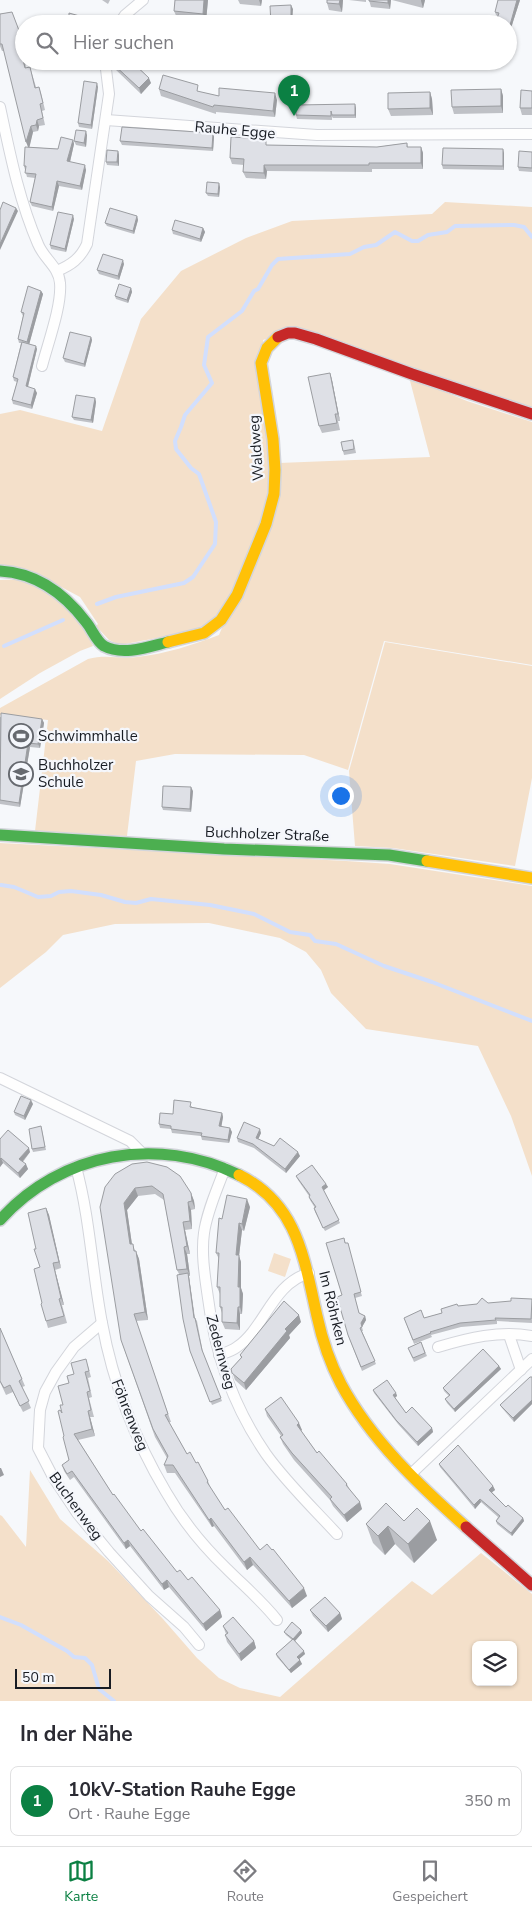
<!DOCTYPE html>
<html lang="de">
<head>
<meta charset="utf-8">
<style>
  body { margin:0; font-family:"Nunito Sans",sans-serif; background:#f7f7f7; color:#2b2b33 }
  .controls { position:absolute; right:15px; bottom:15px; display:grid; overflow:hidden; border-radius:8px; box-shadow:0 1px 4px #0004 }
  .controls button { width:45px; height:45px; display:grid; place-items:center; padding:0; border:0; border-bottom:1px solid #e1e1e2; background:#fff; color:#2b2b33; font:25px sans-serif }
  .scale { position:absolute; left:15px; bottom:12px; width:96px; box-sizing:border-box; padding-left:5px; border:2px solid #181c23; border-top:0; font-size:14px; line-height:18px; white-space:nowrap; color:#181c23; -webkit-text-stroke:4px #f5f7fc; paint-order:stroke }
  .you { position:absolute; left:340px; top:795px; width:18px; height:18px; margin:-12px; border:4px solid #fff; border-radius:50%; background:#1a73e8; box-shadow:0 0 0 8px #1a73e833 }
  .badge { display:grid; place-items:center; width:32px; height:32px; border-radius:50%; background:#0b8043; color:#fff; font-size:16px; font-weight:700 }
  .pin { position:absolute; translate:-50% -41px; filter:drop-shadow(0 1px 2px #0008) }
  .pin::after { content:''; position:absolute; top:26px; width:18px; height:15px; background:inherit; clip-path:polygon(0 0,100% 0,50% 100%) }
  .list { margin:0; padding:0; list-style:none }
  h2 { display:flex; justify-content:space-between; align-items:center; height:65px; margin:0; padding:0 20px; font-size:21px }
  h2 small { font-size:16px; font-weight:400; color:#7c7c81 }
  .list li { display:grid; grid-template-columns:32px 1fr auto; gap:15px; align-items:center; box-sizing:border-box; height:70px; margin:0 10px 10px; padding:0 10px; border:1px solid #e1e1e2; border-radius:8px }
  .list b { display:block; font-size:19px; white-space:nowrap }
  .list p { margin:0; font-size:16px; white-space:nowrap; color:#7c7c81 }
  .list em { font-size:16px; font-style:normal; color:#7c7c81 }
  .icon { flex:none; width:28px; height:28px; fill:none; stroke:currentColor; stroke-width:2; stroke-linecap:round; stroke-linejoin:round }
  .map { position:relative; flex:none; width:532px; height:1701px; overflow:hidden }
  .search { position:absolute; background:#fff; box-shadow:0 1px 4px #0004; left:15px; right:15px; top:15px; height:55px; display:flex; align-items:center; gap:12px; box-sizing:border-box; padding:0 18px; border-radius:28px; color:#7c7c81; font-size:19px }
  .sheet { height:145px; background:#fff }
  nav { display:flex; justify-content:space-around; align-items:center; box-sizing:border-box; height:70px; border-top:1px solid #e1e1e2; background:#fff; font-size:14px; color:#7c7c81 }
  nav a { display:grid; justify-items:center; gap:2px }
  nav .on { color:#0b8043 }
  .map>svg:first-child { display:block }
</style>
</head>
<body>
<div class="map">
<svg width="532" height="1701" viewBox="0 0 532 1701">
  <rect width="100%" height="100%" fill="#f6f8fb"/>
  <g fill="#f4e0ca" fill-rule="evenodd">
    <polygon points="445,202 532,207 532,409 296,328 263,340 270,462 265,516 229,600 204,629 120,645 109,640 96,626 98,624 80,597 37,574 0,567 0,414 20,410 102,431 141,319 181,271 246,238 292,221 432,214"/>
    <path d="M409,377L467,401L532,422V665L384,641L348,770L304,755L175,754L136,761L127,836L35,831L48,720L0,715V708L88,659C105,654 120,659 137,657C166,654 192,645 219,635L231,606L279,463L430,457Z"/>
    <polygon points="29,579 52,592 86,631 93,646 80,651 40,673 0,699 0,580"/>
    <polygon points="385,642 532,666 532,778 515,866 393,848 355,846 349,771"/>
    <polygon points="0,843 346,861 390,864 532,886 532,1176 511,1116 478,1046 366,1029 331,993 321,970 306,952 280,938 209,923 115,924 63,935 46,952 0,988"/>
    <polygon points="274,1253 291,1259 285,1277 268,1271"/>
    <path d="M30,1470L60,1519L108,1561L163,1619L197,1658L219,1678L240,1688L280,1697L412,1581L432,1595L481,1553L532,1594V1701H0V1515L2,1516L26,1547ZM476,1645H513V1682H476Z"/>
  </g>
  <g fill="none" stroke-linecap="round" stroke-linejoin="round">
    <g stroke="#d2dffd" stroke-width="4">
      <polyline points="97,604 116,597 184,583 193,577 215,544 216,522 199,474 191,468 176,449 175,441 181,427 185,415 212,383 204,365 208,337 242,311 254,291 258,289 272,265 278,259 350,254 364,247 376,245 395,232 412,241 418,241 428,235 447,232 455,226 514,225 524,227 532,237"/>
      <polyline points="4,646 63,620"/>
      <polyline points="1,885 14,887 38,897 51,896 59,892 71,891 101,895 125,902 136,903 151,899 210,905 254,914 290,932 310,935 315,941 336,944 384,966 432,982 532,1021"/>
      <polyline points="0,1617 21,1625 67,1651 74,1657 85,1658 92,1665 99,1689 114,1701"/>
    </g>
    <defs>
      <g id="street">
        <polyline points="119,24 125,15 143,0"/>
        <path d="M0,107C10,154 19,200 38,244C44,259 59,267 60,283C62,305 48,343 42,366"/>
        <polyline points="106,120 317,135 532,134"/>
        <path d="M57,271C71,265 80,259 87,244L109,94L105,61"/>
        <polyline points="0,1078 130,1141 143,1154"/>
        <path d="M76,1167C90,1218 92,1271 102,1323C113,1383 135,1440 166,1492C182,1520 204,1547 227,1569C244,1586 262,1601 277,1620"/>
        <path d="M225,1168C217,1190 207,1211 204,1233C201,1254 205,1277 208,1298C215,1355 233,1406 266,1454C286,1482 313,1508 337,1534"/>
        <polyline points="102,1323 74,1347 56,1372 45,1392 40,1410 38,1448 53,1477 77,1513 109,1552 149,1596 184,1627 199,1645"/>
        <polyline points="509,1335 521,1370"/>
        <path d="M438,1347C468,1338 500,1330 532,1336"/>
        <path d="M219,1355C225,1353 232,1351 237,1347C265,1328 272,1284 309,1273"/>
        <polyline points="411,1474 532,1359"/>
      </g>
      <g id="fast">
        <path d="M0,571C36,573 64,593 86,622C92,629 96,641 104,646C123,656 148,647 168,642"/>
        <polyline points="0,835 224,849 389,855 427,861"/>
        <path d="M0,1220C61,1152 158,1135 239,1175"/>
      </g>
      <g id="slow">
        <polyline points="168,642 204,633 221,620 237,595 266,524 274,494 275,470 273,439 261,363 267,348 278,337"/>
        <polyline points="427,861 532,878"/>
        <path d="M239,1175C298,1204 304,1259 317,1316C322,1339 330,1363 341,1384C371,1440 420,1486 466,1527"/>
      </g>
      <g id="jam">
        <polyline points="278,337 288,333 295,333 316,339 412,374 532,414"/>
        <polyline points="466,1527 532,1585"/>
      </g>
    </defs>
    <use href="#street" stroke="#d3d5db" stroke-width="12"/>
    <use href="#fast" stroke="#d3d5db" stroke-width="14"/>
    <use href="#slow" stroke="#d3d5db" stroke-width="14"/>
    <use href="#jam" stroke="#d3d5db" stroke-width="14"/>
    <use href="#street" stroke="#fefefe" stroke-width="10"/>
    <use href="#fast" stroke="#4caf50" stroke-width="11"/>
    <use href="#slow" stroke="#ffc107" stroke-width="11"/>
    <use href="#jam" stroke="#c62828" stroke-width="11"/>
  </g>
  <g fill="#bfc1c6">
    <polygon points="102,0 110,0 108,4"/>
    <polygon points="175,0 208,0 206,21 177,18 174,11"/>
    <polygon points="238,0 262,0 261,6 240,4"/>
    <polygon points="327,0 343,0 342,12 329,10 327,3"/>
    <polygon points="349,0 366,0 366,2"/>
    <polygon points="369,0 391,0 390,9 371,7"/>
    <polygon points="392,0 425,0 423,8"/>
    <polygon points="520,0 511,28 508,27 508,24 498,24 496,21 498,16 496,15 495,12"/>
    <polygon points="12,12 22,40 20,41 24,57 24,61 25,61 26,68 30,67 36,87 39,87 41,93 45,110 42,111 45,125 39,126 38,131 33,132 29,147 58,149 73,140 74,144 70,162 86,170 82,190 59,186 53,211 32,206 30,202 35,178 27,177 24,166 28,147 4,51 2,51 0,46 0,14"/>
    <polygon points="112,63 151,83 141,94 114,68"/>
    <polygon points="98,87 92,129 79,127 78,123"/>
    <polygon points="159,89 200,92 219,96 277,100 275,117 216,112 216,114 161,96"/>
    <polygon points="501,89 503,96 503,113 454,114 452,107"/>
    <polygon points="532,91 532,115 522,115 520,108"/>
    <polygon points="430,92 432,99 433,115 391,116 388,109"/>
    <polygon points="356,108 356,118 333,118 332,117 332,120 297,119 296,115"/>
    <polygon points="213,133 214,137 213,151 122,145 120,141"/>
    <polygon points="87,135 86,147 76,145 74,141"/>
    <polygon points="407,143 408,147 421,147 423,153 423,169 372,169 372,172 267,171 266,179 246,178 243,172 244,165 232,164 230,158 268,145 377,147"/>
    <polygon points="118,151 119,155 119,166 107,165 106,162"/>
    <polygon points="532,152 532,172 519,171 518,167"/>
    <polygon points="504,153 504,170 443,169 442,165"/>
    <polygon points="220,187 219,197 208,196 206,193"/>
    <polygon points="137,216 138,220 134,234 107,226 105,223"/>
    <polygon points="74,219 66,252 51,249 50,245"/>
    <polygon points="203,228 205,232 201,242 173,234 172,230"/>
    <polygon points="124,264 119,280 99,274 97,270"/>
    <polygon points="131,288 132,292 128,303 116,299 115,296"/>
    <polygon points="41,291 43,294 29,344 37,349 28,387 37,393 32,409 13,404 12,400 17,382 14,381 13,377 21,343 19,343 18,339 23,316 21,312"/>
    <polygon points="91,337 92,340 85,367 65,362 63,358"/>
    <polygon points="330,373 332,380 340,421 338,421 340,430 322,433 319,426"/>
    <polygon points="95,398 96,402 93,423 74,420 72,417"/>
    <polygon points="354,443 356,453 344,455 343,451"/>
    <polygon points="0,717 42,719 44,723 40,748 30,747 20,807 0,804"/>
    <polygon points="193,791 191,812 163,810 162,807"/>
    <polygon points="33,1104 25,1120 15,1115 14,1112"/>
    <polygon points="192,1106 192,1107 222,1113 223,1117 221,1126 232,1132 229,1143 202,1140 201,1136 172,1133 171,1129 160,1128 159,1124 173,1114"/>
    <polygon points="42,1130 46,1150 33,1152 32,1149"/>
    <polygon points="261,1133 258,1139 274,1146 300,1156 286,1173 254,1148 238,1142 237,1138"/>
    <polygon points="0,1139 30,1152 23,1162 28,1169 20,1178 3,1163 0,1167"/>
    <polygon points="115,1174 191,1193 194,1201 195,1209 191,1210 192,1229 185,1230 190,1254 187,1254 190,1276 189,1276 195,1318 197,1321 203,1353 222,1401 212,1405 190,1351 179,1274 177,1270 164,1200 155,1194 138,1196 127,1210 132,1244 139,1259 148,1320 136,1321 171,1422 169,1422 187,1454 196,1463 208,1481 211,1489 225,1510 260,1550 307,1596 292,1608 253,1565 247,1570 214,1526 212,1527 175,1473 167,1473 164,1465 167,1458 155,1437 121,1340"/>
    <polygon points="296,1176 326,1184 328,1187 323,1190 340,1223 325,1231 315,1212 314,1208 315,1208 310,1200 309,1197 309,1196 298,1180"/>
    <polygon points="250,1207 244,1231 242,1230 239,1256 241,1262 241,1288 243,1294 242,1314 240,1314 240,1330 225,1329 222,1322 222,1313 220,1307 220,1294 217,1287 219,1259 216,1253 222,1219"/>
    <polygon points="46,1208 49,1215 61,1268 55,1270 64,1305 62,1305 67,1323 48,1328 46,1321 42,1303 40,1267 36,1249"/>
    <polygon points="344,1238 362,1296 355,1298 359,1313 365,1316 366,1320 362,1327 363,1331 362,1331 376,1364 362,1371 348,1335 342,1295"/>
    <polygon points="532,1300 532,1323 497,1321 497,1324 461,1327 431,1335 432,1337 414,1344 404,1318 424,1318 442,1313 458,1306"/>
    <polygon points="301,1322 289,1335 290,1338 246,1390 235,1380 231,1369 241,1358 240,1355"/>
    <polygon points="0,1328 22,1379 25,1386 22,1387 31,1408 23,1412 13,1392 6,1395 0,1382"/>
    <polygon points="421,1342 427,1356 414,1362 408,1348"/>
    <polygon points="88,1366 91,1377 88,1378 92,1397 89,1398 94,1417 90,1417 95,1436 78,1440 113,1495 141,1531 177,1572 188,1580 220,1610 222,1617 206,1631 169,1587 164,1590 130,1546 126,1549 74,1477 70,1480 64,1471 62,1465 69,1460 64,1436 62,1413 63,1405 69,1383 74,1374"/>
    <polygon points="499,1366 501,1369 455,1412 447,1403 445,1399 449,1396 444,1391 443,1388"/>
    <polygon points="532,1377 532,1404 514,1422 502,1408 500,1405"/>
    <polygon points="373,1390 396,1393 397,1396 395,1398 406,1413 432,1428 433,1432 418,1446 398,1424 374,1393"/>
    <polygon points="265,1409 302,1430 301,1431 317,1453 347,1484 350,1490 362,1509 347,1522 333,1506 330,1500 294,1460 283,1444 280,1437 281,1436 267,1416"/>
    <polygon points="439,1464 493,1486 495,1490 492,1492 506,1507 523,1518 524,1521 512,1536 497,1524 496,1521 498,1517 481,1502 475,1509 440,1467"/>
    <polygon points="404,1521 437,1540 414,1563 395,1544 385,1555 373,1543 366,1524"/>
    <polygon points="310,1610 340,1613 342,1619 328,1632 313,1616"/>
    <polygon points="223,1626 254,1641 256,1648 241,1661 227,1642 225,1635 226,1634"/>
    <polygon points="301,1630 302,1633 295,1641 305,1654 299,1659 302,1664 291,1673 277,1657 276,1654 292,1640 286,1635 284,1632"/>
  </g>
  <g fill="#9b9da1">
    <polygon points="204,0 208,0 206,21 203,14"/>
    <polygon points="259,0 262,0 261,6"/>
    <polygon points="340,0 343,0 342,12 339,4"/>
    <polygon points="388,0 391,0 390,9 388,3"/>
    <polygon points="421,0 425,0 423,8 421,1"/>
    <polygon points="517,0 520,0 511,28 510,25"/>
    <polygon points="291,5 293,9 292,24 291,24"/>
    <polygon points="17,34 20,41 24,57 24,61"/>
    <polygon points="149,78 151,83 141,94 139,88"/>
    <polygon points="97,83 98,87 92,129 91,125"/>
    <polygon points="501,89 503,96 503,113 501,106"/>
    <polygon points="430,92 432,99 433,115 430,108"/>
    <polygon points="275,93 277,100 275,117 273,111"/>
    <polygon points="355,104 356,108 356,118 355,115"/>
    <polygon points="37,120 39,126 38,131 36,125"/>
    <polygon points="31,126 33,132 29,149 26,142"/>
    <polygon points="86,131 87,135 86,147 84,143"/>
    <polygon points="213,133 214,137 213,151 212,148"/>
    <polygon points="73,140 74,144 69,166 67,161"/>
    <polygon points="421,147 423,153 423,169 421,163"/>
    <polygon points="503,149 504,153 504,170 503,166"/>
    <polygon points="118,151 119,155 119,166 117,162"/>
    <polygon points="85,165 86,170 82,190 80,186"/>
    <polygon points="264,165 267,171 266,179 264,173"/>
    <polygon points="57,181 59,186 53,211 52,207"/>
    <polygon points="219,183 220,187 219,197 218,194"/>
    <polygon points="16,208 18,211 0,250 0,244"/>
    <polygon points="73,215 74,219 66,252 65,249"/>
    <polygon points="137,216 138,220 134,234 133,231"/>
    <polygon points="203,228 205,232 201,242 200,239"/>
    <polygon points="123,260 124,264 119,280 118,276"/>
    <polygon points="131,288 132,292 128,303 127,300"/>
    <polygon points="41,291 43,294 29,345 27,342"/>
    <polygon points="91,337 92,340 85,367 84,364"/>
    <polygon points="36,346 37,349 27,390 26,386"/>
    <polygon points="330,373 332,380 340,421 338,414"/>
    <polygon points="35,389 37,393 32,409 31,405"/>
    <polygon points="95,398 96,402 93,423 91,420"/>
    <polygon points="42,719 44,723 40,748 38,744"/>
    <polygon points="28,743 30,747 20,807 19,803"/>
    <polygon points="191,787 193,791 191,812 190,809"/>
    <polygon points="31,1100 33,1104 25,1120 24,1116"/>
    <polygon points="222,1113 223,1117 221,1129 219,1126"/>
    <polygon points="230,1128 232,1132 229,1143 228,1140"/>
    <polygon points="260,1129 261,1133 257,1142 256,1138"/>
    <polygon points="29,1148 30,1152 21,1163 19,1159"/>
    <polygon points="298,1152 300,1156 286,1173 285,1169"/>
    <polygon points="1,1158 3,1163 0,1167 0,1159"/>
    <polygon points="26,1164 28,1169 20,1178 18,1173"/>
    <polygon points="326,1184 328,1187 323,1191 322,1187"/>
    <polygon points="135,1188 138,1196 127,1210 133,1252 130,1244 124,1203"/>
    <polygon points="191,1193 194,1201 195,1209 192,1201"/>
    <polygon points="247,1199 250,1207 244,1231 242,1224"/>
    <polygon points="188,1202 191,1210 192,1229 190,1221"/>
    <polygon points="46,1208 49,1215 61,1268 59,1262"/>
    <polygon points="183,1222 185,1230 190,1254 187,1246"/>
    <polygon points="239,1223 242,1230 239,1256 241,1262 241,1288 243,1294 242,1314 240,1307 236,1255"/>
    <polygon points="184,1247 187,1254 190,1276 187,1269"/>
    <polygon points="136,1251 139,1259 148,1320 145,1312"/>
    <polygon points="53,1263 55,1270 64,1305 61,1298"/>
    <polygon points="188,1273 189,1277 195,1321 194,1318"/>
    <polygon points="238,1307 240,1314 240,1330 237,1323"/>
    <polygon points="299,1315 301,1322 289,1335 290,1338 246,1390 244,1383 285,1329"/>
    <polygon points="365,1316 366,1320 362,1327 361,1323"/>
    <polygon points="499,1366 501,1369 455,1412 454,1409"/>
    <polygon points="396,1393 397,1396 394,1398 393,1395"/>
    <polygon points="532,1400 532,1404 514,1422 513,1418"/>
    <polygon points="88,1411 90,1417 95,1436 92,1429"/>
    <polygon points="299,1423 302,1430 299,1432 297,1425"/>
    <polygon points="432,1428 433,1432 418,1446 417,1442"/>
    <polygon points="0,1468 1,1468 4,1475 0,1477"/>
    <polygon points="493,1486 495,1490 491,1493 489,1490"/>
    <polygon points="480,1499 481,1502 475,1509 474,1505"/>
    <polygon points="360,1502 362,1509 347,1522 344,1515"/>
    <polygon points="211,1518 214,1526 212,1527 209,1520"/>
    <polygon points="523,1518 524,1521 512,1536 511,1533"/>
    <polygon points="430,1521 437,1540 414,1563 408,1544"/>
    <polygon points="388,1526 395,1544 385,1555 378,1536"/>
    <polygon points="128,1540 130,1546 126,1549 124,1543"/>
    <polygon points="250,1557 253,1565 247,1570 244,1562"/>
    <polygon points="167,1580 169,1587 164,1590 162,1584"/>
    <polygon points="304,1588 307,1596 292,1608 289,1601"/>
    <polygon points="220,1610 222,1617 206,1631 203,1624"/>
    <polygon points="340,1613 342,1619 328,1632 326,1626"/>
    <polygon points="301,1630 302,1633 294,1642 293,1639"/>
    <polygon points="254,1641 256,1648 241,1661 239,1654"/>
    <polygon points="304,1651 305,1654 298,1660 297,1657"/>
    <polygon points="300,1660 302,1664 291,1673 289,1670"/>
  </g>
  <g fill="#dee0e6" stroke="#9b9da1">
    <polygon points="175,0 204,0 203,14 174,11"/>
    <polygon points="327,0 340,0 339,4 327,3"/>
    <polygon points="369,0 388,0 388,3 369,1"/>
    <polygon points="498,0 517,0 510,25 496,21 499,13 495,12"/>
    <polygon points="291,5 291,24 271,24 270,6"/>
    <polygon points="12,12 20,33 17,34 25,68 30,67 35,88 39,87 43,103 40,104 43,118 37,120 36,125 31,126 26,142 2,44 0,44 0,14"/>
    <polygon points="69,13 90,19 98,19 98,24 69,24"/>
    <polygon points="114,61 131,61 149,78 139,88 112,63"/>
    <polygon points="163,75 198,85 197,91 219,96 219,88 275,93 273,111 214,105 213,107 159,89"/>
    <polygon points="84,81 97,83 91,125 78,123"/>
    <polygon points="501,89 501,106 452,107 451,90"/>
    <polygon points="521,90 532,91 532,108 520,108"/>
    <polygon points="430,92 430,108 388,109 388,93"/>
    <polygon points="355,104 355,115 332,115 331,111 331,116 296,115 296,105"/>
    <polygon points="122,127 213,133 212,148 120,141"/>
    <polygon points="76,130 86,131 84,143 74,141"/>
    <polygon points="61,137 73,140 67,161 85,165 80,186 57,181 52,207 30,202 36,174 25,173 26,166 24,166 25,147 58,149"/>
    <polygon points="231,137 266,139 266,145 377,147 407,143 407,147 421,147 421,163 369,163 369,165 264,165 264,173 243,172 244,159 230,158"/>
    <polygon points="443,148 503,149 503,166 442,165"/>
    <polygon points="107,150 118,151 117,162 106,162"/>
    <polygon points="519,151 532,152 532,168 518,167"/>
    <polygon points="207,182 219,183 218,194 206,193"/>
    <polygon points="3,202 16,208 0,244 0,210"/>
    <polygon points="110,208 137,216 133,231 105,223"/>
    <polygon points="58,212 73,215 65,249 50,245"/>
    <polygon points="175,220 203,228 200,239 172,230"/>
    <polygon points="103,254 123,260 118,276 97,270"/>
    <polygon points="119,284 131,288 127,300 115,296"/>
    <polygon points="28,286 41,291 27,342 18,339 24,313 21,312"/>
    <polygon points="70,332 91,337 84,364 63,358"/>
    <polygon points="22,342 36,346 26,386 35,389 31,405 12,400 18,379 13,377"/>
    <polygon points="330,373 338,414 335,414 337,423 319,426 308,377"/>
    <polygon points="76,395 95,398 91,420 72,417"/>
    <polygon points="353,440 354,449 343,451 341,442"/>
    <polygon points="1,713 42,719 38,744 28,743 19,803 0,800"/>
    <polygon points="163,786 191,787 190,809 162,807"/>
    <polygon points="21,1096 31,1100 24,1116 14,1112"/>
    <polygon points="174,1100 191,1102 190,1107 222,1113 219,1126 230,1128 228,1140 201,1136 202,1133 171,1129 171,1126 159,1124 160,1113 173,1114"/>
    <polygon points="244,1122 260,1129 256,1138 274,1146 280,1138 298,1152 285,1169 253,1144 237,1138"/>
    <polygon points="41,1126 45,1147 32,1149 29,1129"/>
    <polygon points="8,1130 29,1148 19,1159 26,1164 18,1173 1,1158 0,1159 0,1139"/>
    <polygon points="147,1162 167,1167 180,1176 191,1193 192,1201 188,1202 190,1221 183,1222 187,1246 184,1247 187,1269 177,1270 163,1194 152,1186 135,1188 124,1203 130,1244 133,1244 134,1251 136,1251 145,1312 134,1314 168,1414 165,1415 187,1454 190,1452 196,1463 198,1462 208,1481 207,1482 225,1510 228,1508 260,1550 267,1544 272,1550 273,1549 304,1588 289,1601 250,1557 244,1562 211,1518 209,1520 173,1465 164,1465 168,1456 153,1429 121,1340 100,1207 105,1187 115,1174 132,1164"/>
    <polygon points="312,1165 326,1184 322,1187 339,1220 323,1228 314,1208 316,1207 309,1197 310,1195 296,1176"/>
    <polygon points="227,1195 247,1199 242,1224 239,1223 236,1255 239,1255 238,1287 240,1287 240,1307 238,1307 237,1323 222,1322 222,1307 220,1307 220,1287 217,1287 219,1253 216,1253 219,1218 222,1219"/>
    <polygon points="46,1208 59,1262 53,1263 61,1298 59,1299 64,1316 46,1321 41,1304 42,1303 34,1269 40,1267 34,1249 36,1249 28,1213"/>
    <polygon points="344,1238 345,1243 348,1243 361,1292 354,1294 359,1313 365,1316 361,1323 362,1327 360,1328 375,1361 361,1367 348,1335 337,1297 342,1295 326,1243"/>
    <polygon points="188,1273 194,1318 195,1318 202,1350 221,1398 210,1402 190,1351 183,1319 177,1275"/>
    <polygon points="482,1298 488,1303 511,1301 511,1298 532,1299 531,1319 495,1318 496,1320 460,1323 430,1332 431,1333 413,1340 404,1318 421,1310 424,1318 442,1313 441,1309 457,1304 458,1306 477,1304"/>
    <polygon points="284,1301 299,1315 285,1329 287,1331 244,1383 232,1373 231,1369 242,1357 240,1355"/>
    <polygon points="0,1328 22,1379 19,1381 29,1401 20,1406 10,1385 4,1388 0,1381"/>
    <polygon points="421,1342 425,1353 413,1358 408,1348"/>
    <polygon points="483,1349 499,1366 454,1409 445,1399 450,1395 443,1388"/>
    <polygon points="86,1359 89,1371 85,1372 90,1391 87,1392 91,1410 88,1411 92,1429 74,1434 113,1495 114,1494 141,1531 143,1529 177,1572 180,1570 188,1580 192,1577 220,1610 203,1624 167,1580 162,1584 128,1540 124,1543 72,1471 67,1474 62,1465 69,1460 63,1437 64,1436 58,1411 60,1410 62,1413 60,1405 63,1405 58,1386 69,1383 67,1376 74,1374 71,1363"/>
    <polygon points="530,1377 532,1377 532,1400 513,1418 500,1405"/>
    <polygon points="387,1380 396,1393 393,1395 406,1413 412,1407 432,1428 417,1442 396,1420 373,1390"/>
    <polygon points="281,1397 299,1423 297,1425 317,1453 319,1451 347,1484 346,1485 360,1502 344,1515 330,1499 332,1497 292,1453 280,1437 283,1435 265,1409"/>
    <polygon points="458,1445 493,1486 489,1490 506,1507 508,1505 523,1518 511,1533 496,1521 500,1516 480,1499 474,1505 439,1464"/>
    <polygon points="386,1503 404,1521 417,1508 430,1521 408,1544 388,1526 378,1536 366,1524"/>
    <polygon points="325,1597 340,1613 326,1626 310,1610"/>
    <polygon points="233,1617 254,1641 239,1654 225,1635 228,1633 223,1626"/>
    <polygon points="292,1622 301,1630 293,1639 304,1651 297,1657 300,1660 289,1670 276,1654 293,1639 284,1632"/>
  </g>
  <defs>
    <symbol id="stadium-ring" viewBox="-11 -11 22 22"><circle r="9.5" fill="#f5f7fc" stroke="#66696f" stroke-width="1.5"/><path d="M0-5a6.5 5 0 1 0 0 10a6.5 5 0 1 0 0-10ZM-3.5-1.8h7v3.6h-7Z" fill="#66696f"/></symbol>
    <symbol id="school-ring" viewBox="-11 -11 22 22"><circle r="9.5" fill="#f5f7fc" stroke="#66696f" stroke-width="1.5"/><path d="M0-5L7-2L0 1L-7-2ZM-4 1L0 2.5L4 1V4Q0 6-4 4Z" fill="#66696f"/></symbol>
  </defs>
  <g fill-rule="evenodd">
    <use href="#stadium-ring" x="7" y="722" width="28" height="28"/>
    <use href="#school-ring" x="7" y="760" width="28" height="28"/>
  </g>
  <g text-anchor="middle" stroke-width="4.5" stroke-linejoin="round" paint-order="stroke">
    <g font-size="15" fill="#181c23" stroke="#f5f7fc">
      <text transform="translate(235 130) rotate(5)" y="5">Rauhe Egge</text>
      <text transform="translate(256 448) rotate(-94)" y="5">Waldweg</text>
      <text transform="translate(267 834) rotate(2)" y="5">Buchholzer Straße</text>
      <text transform="translate(333 1308) rotate(76)" y="5">Im Röhrken</text>
      <text transform="translate(221 1352) rotate(75)" y="5">Zedernweg</text>
      <text transform="translate(130 1415) rotate(68)" y="5">Föhrenweg</text>
      <text transform="translate(76 1506) rotate(54)" y="5">Buchenweg</text>
    </g>
    <g font-size="15" fill="#181c23" stroke="#f5f7fc" text-anchor="start">
      <text x="38" y="741">Schwimmhalle</text>
      <text x="38" y="770">Buchholzer<tspan x="38" dy="17">Schule</tspan></text>
    </g>
  </g>
</svg>
<div class="controls">
<button><svg class="icon" aria-label="layers" viewBox="0 0 24 24"><path d="M12 4l9 5-9 5-9-5zM3 14l9 5 9-5"/></svg></button>
</div>
<div class="scale">50 m</div>
<div class="you"></div>
<div class="pin badge" style="left:294px;top:116px">1</div>
<div class="search"><svg class="icon" aria-label="search" viewBox="0 0 24 24"><circle cx="10" cy="10" r="6"/><path d="M15 15l6 6"/></svg>Hier suchen</div>
</div>
<section class="sheet">
<h2>In der Nähe<small></small></h2>
<ul class="list">
<li><span class="badge">1</span><div><b>10kV-Station Rauhe Egge</b><p>Ort · Rauhe Egge</p></div><em>350 m</em></li>
</ul>
</section>
<nav>
<a class="on"><svg class="icon" aria-label="map" viewBox="0 0 24 24"><path d="M3 6l6-2 6 2 6-2v14l-6 2-6-2-6 2zM9 4v14M15 6v14"/></svg>Karte</a>
<a><svg class="icon" aria-label="directions" viewBox="0 0 24 24"><path d="M12 3l9 9-9 9-9-9zM9 14v-3h6M13 9l2 2-2 2"/></svg>Route</a>
<a><svg class="icon" aria-label="saved" viewBox="0 0 24 24"><path d="M7 4h10v16l-5-4-5 4z"/></svg>Gespeichert</a>
</nav>
</body>
</html>
